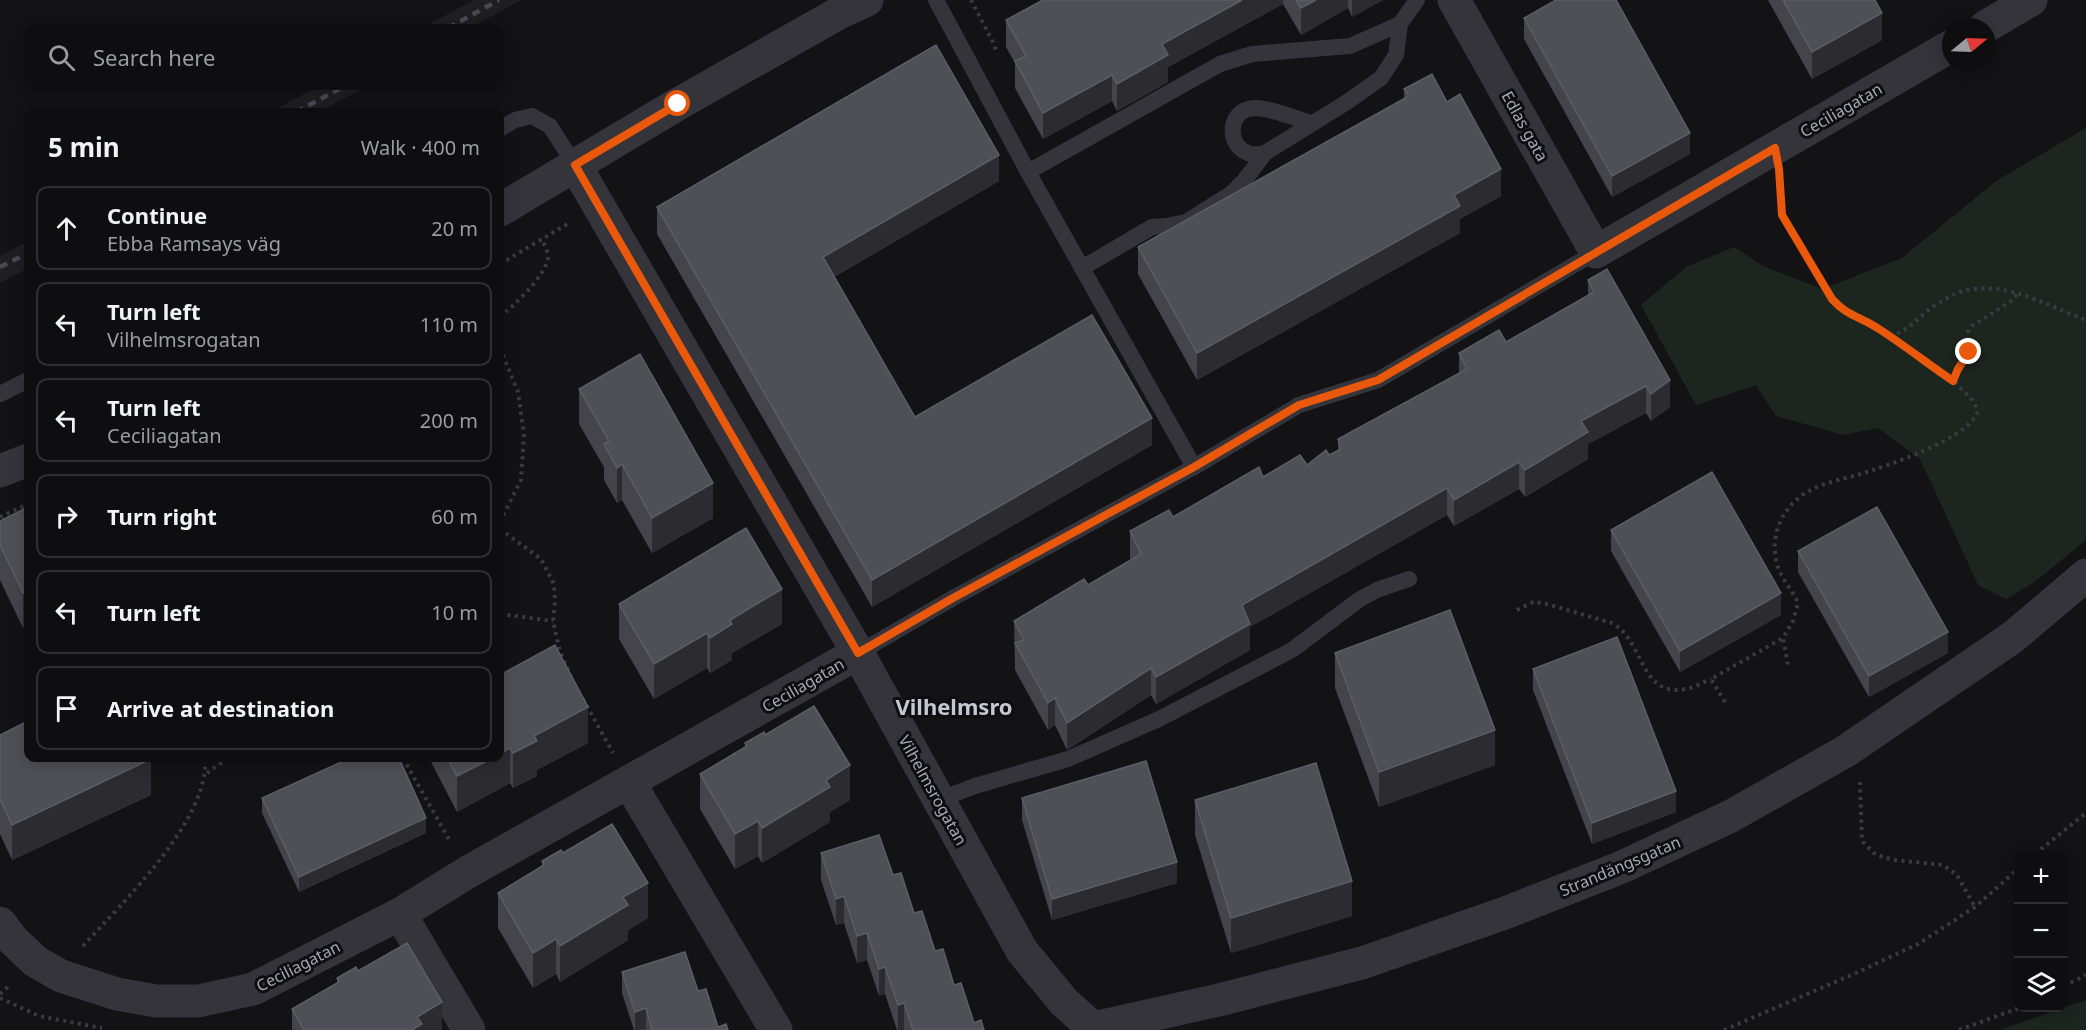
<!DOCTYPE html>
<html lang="en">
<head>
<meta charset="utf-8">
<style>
  body { margin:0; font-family:"Noto Sans",sans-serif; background:#1c1c1e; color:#f1f3f6 }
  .controls { position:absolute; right:18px; bottom:18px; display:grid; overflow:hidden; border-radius:12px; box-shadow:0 3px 15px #0003 }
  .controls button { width:54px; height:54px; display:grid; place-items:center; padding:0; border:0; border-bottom:2px solid #2e2e30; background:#0e0e10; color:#f1f3f6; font:30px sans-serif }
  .compass { position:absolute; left:1942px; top:18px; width:54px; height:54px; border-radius:50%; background:#0e0e10; box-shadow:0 3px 15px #0003; rotate:71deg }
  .stop { position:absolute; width:18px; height:18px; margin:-14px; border:4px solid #ea580c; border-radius:50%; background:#fff }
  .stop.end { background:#ea580c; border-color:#fff; box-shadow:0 2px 6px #0008 }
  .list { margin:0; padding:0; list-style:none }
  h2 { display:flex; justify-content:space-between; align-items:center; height:78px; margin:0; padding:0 24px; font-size:26px }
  h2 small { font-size:20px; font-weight:400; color:#9b9c9f }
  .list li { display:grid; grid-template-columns:39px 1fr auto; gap:18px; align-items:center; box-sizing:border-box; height:84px; margin:0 12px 12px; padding:0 12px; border:2px solid #2e2e30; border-radius:12px }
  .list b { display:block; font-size:22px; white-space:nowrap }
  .list p { margin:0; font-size:20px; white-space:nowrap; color:#9b9c9f }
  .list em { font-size:20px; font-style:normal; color:#9b9c9f }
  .icon { flex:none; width:33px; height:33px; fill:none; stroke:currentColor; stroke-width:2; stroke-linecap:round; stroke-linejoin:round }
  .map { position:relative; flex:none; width:2086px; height:1030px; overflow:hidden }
  .search { position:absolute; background:#0e0e10; box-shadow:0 3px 15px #0003; left:24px; top:24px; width:480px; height:66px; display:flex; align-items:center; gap:15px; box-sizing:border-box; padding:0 21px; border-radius:12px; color:#9b9c9f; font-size:22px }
  .panel { position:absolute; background:#0e0e10; box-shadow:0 3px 15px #0003; left:24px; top:108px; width:480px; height:654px; border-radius:12px }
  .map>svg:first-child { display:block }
</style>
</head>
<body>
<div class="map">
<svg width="2086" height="1030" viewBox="0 0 2086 1030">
  <rect width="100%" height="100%" fill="#131315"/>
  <g fill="#1f1f22">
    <polygon points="474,0 521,0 470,28 422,28"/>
    <polygon points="319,86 368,86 319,112 270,112"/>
    <polygon points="28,241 28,268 0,283 0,256"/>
  </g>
  <g fill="#1d251f">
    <polygon points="2086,128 2086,540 2036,581 2006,599 1978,585 1920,459 1878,428 1843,435 1776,416 1756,385 1696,405 1641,305 1686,267 1734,247 1763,266 1822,289 1902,258 1996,181"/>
    <polygon points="2086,1000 2086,1030 1999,1030"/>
  </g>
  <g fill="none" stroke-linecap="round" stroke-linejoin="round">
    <g stroke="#3a3b41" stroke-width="4" stroke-dasharray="3 4.5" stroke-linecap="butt">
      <polyline points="971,0 994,44 997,54"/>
      <path d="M1780,185L1782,215L1832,299L1842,311L1864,319L1881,330L1956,383L1972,400L1976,407L1977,414C1962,441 1891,464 1861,474C1844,479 1825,482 1809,491C1783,505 1769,535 1777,564C1781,579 1792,589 1798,603L1793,621L1783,638L1788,666"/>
      <polyline points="500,264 569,223"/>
      <path d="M500,317C513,306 547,275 548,257C548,251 544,245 542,239"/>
      <path d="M1890,336C1914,329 1919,314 1939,303C1946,299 1955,293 1963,291C2007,280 2047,306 2086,320"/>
      <polyline points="500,348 518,392 524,434 521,480 500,522"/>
      <polyline points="1953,381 1958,369 1969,352 1968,332 1972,326 2011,301 2017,294"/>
      <polyline points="0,517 28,504"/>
      <polyline points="500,529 541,559 554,584 555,601 553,621 560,652 572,679"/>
      <path d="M1517,610L1533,602L1543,603L1612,623C1644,640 1640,698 1685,689C1694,688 1703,682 1711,679"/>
      <polyline points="500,614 553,621"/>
      <polyline points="583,699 613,753"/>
      <polyline points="1725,702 1711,679 1783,638"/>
      <polyline points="403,758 451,843"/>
      <polyline points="207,773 228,758"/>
      <polyline points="1860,782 1862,841 1876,855 1894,860 1943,865 1957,875 1975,907"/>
      <polyline points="2035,854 2086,813"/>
      <path d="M83,946C123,902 210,819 205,758"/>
      <polyline points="2064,986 2086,975"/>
      <polyline points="0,994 10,985"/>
      <polyline points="0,998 39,1016 102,1028"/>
      <polyline points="1724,1030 1856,973 1918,944 1975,907 2018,869"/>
      <polyline points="1959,1030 2019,1008"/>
    </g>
    <g stroke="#34343a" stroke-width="16">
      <polyline points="936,0 1028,172 1194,467"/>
      <path d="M1311,123C1294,118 1274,109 1257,108C1222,106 1225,163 1265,153L1347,102L1381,78L1396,55L1400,24L1417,0"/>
      <polyline points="500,129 515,120 532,116 550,126 575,165"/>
      <polyline points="1028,172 1220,64 1252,54 1350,46 1400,24"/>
      <polyline points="1082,268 1152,227 1166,226 1186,222 1232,193 1244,181 1265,153"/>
      <polyline points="0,394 28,380"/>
      <polyline points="858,653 953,598 1194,467 1299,405 1378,380 1596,252"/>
      <polyline points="938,800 975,786 1068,759 1159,719 1292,650 1360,599 1377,590 1409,579"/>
    </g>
    <g stroke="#34343a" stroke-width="33">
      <polyline points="1454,0 1596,252 1951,46"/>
      <polyline points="1985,27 2031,0"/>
      <polyline points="575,165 858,653 1022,951 1064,1002 1093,1028 1223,999 1362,963 1505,913 1622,867 1731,816 1846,751 2013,637 2086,575"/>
      <polyline points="500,210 678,104 839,13 867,0"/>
      <polyline points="0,471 28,460"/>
      <polyline points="629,782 776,1030"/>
      <polyline points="400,914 469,1030"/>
      <polyline points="0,923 13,940 35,961 61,976 117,994 156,1001 198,1001 253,989 400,914 468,872 858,653"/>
    </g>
    <g stroke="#494a51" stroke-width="4.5" stroke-dasharray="8 6" stroke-linecap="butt">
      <polyline points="448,28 499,0"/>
      <polyline points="296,112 345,86"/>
      <polyline points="0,267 28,253"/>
    </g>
  </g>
  <g fill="#44444a">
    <polygon points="1043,0 1383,0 1352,17 1348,8 1301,35 1283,4 1168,67 1168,82 1117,111 1112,101 1043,139 1015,88 1015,63 1006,47 1006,20"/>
    <polygon points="1768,0 1875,0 1882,40 1812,79"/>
    <polygon points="1524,18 1690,154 1612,197 1524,39"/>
    <polygon points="1404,89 1447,102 1501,196 1460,219 1460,233 1197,380 1138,274 1138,247 1404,99"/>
    <polygon points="999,181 834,277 915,417 1152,445 872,607 657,234 657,207"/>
    <polygon points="1588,280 1670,407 1651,421 1646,413 1588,444 1588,459 1525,497 1519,489 1454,526 1447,515 1250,627 1250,650 1156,704 1151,695 1067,750 1055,725 1048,730 1015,670 1014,621 1088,585 1131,560 1130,558 1130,531 1173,517 1263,477 1307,465 1338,451 1338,439 1459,373 1459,353 1506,342 1588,296"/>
    <polygon points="579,389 713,518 652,553 622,500 617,503 604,480 604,467 579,424"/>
    <polygon points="28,507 28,625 23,628 0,580 0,521"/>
    <polygon points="1611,530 1781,615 1680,672 1611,551"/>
    <polygon points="1798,551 1948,653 1869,697 1798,572"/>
    <polygon points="619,604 782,624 732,653 732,660 710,673 707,668 654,699 619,639"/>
    <polygon points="1335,653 1495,765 1379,807 1335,688"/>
    <polygon points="1533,669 1676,812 1592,844 1533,690"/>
    <polygon points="500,675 588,743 537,770 537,776 513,788 510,783 457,812 429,758 500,758"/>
    <polygon points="0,735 151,795 12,860 0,834"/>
    <polygon points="765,735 850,800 830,812 830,822 762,863 758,856 735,869 700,809 700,774 745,748 745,743"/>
    <polygon points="262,798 426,833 299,892 262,813"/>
    <polygon points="1022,798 1177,883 1052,920 1022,820"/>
    <polygon points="1195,800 1352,916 1231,953 1195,835"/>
    <polygon points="563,853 648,918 628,930 628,940 560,982 556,974 533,988 498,928 498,893 542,866 542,861"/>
    <polygon points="821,853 893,875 954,985 974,1023 984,1030 897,1030 885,994 879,996 867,960 857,963 844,923 836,925 821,880"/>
    <polygon points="358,971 442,1030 292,1030 292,1009 337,983 337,978"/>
    <polygon points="622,972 698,991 718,1027 728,1030 634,1030 622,993"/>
  </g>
  <g fill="#2c2c30">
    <polygon points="1242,0 1283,0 1283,4 1168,67 1168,82 1117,111 1117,84 1162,44"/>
    <polygon points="1316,0 1348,0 1348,8 1301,35 1301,8"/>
    <polygon points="1352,0 1383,0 1352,17"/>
    <polygon points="1882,13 1882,40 1812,79 1812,52"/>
    <polygon points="1112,75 1112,101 1043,139 1043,113"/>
    <polygon points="1690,133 1690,154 1612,197 1612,176"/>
    <polygon points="999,155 999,181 823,283 823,257"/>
    <polygon points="1501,169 1501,196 1460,219 1460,233 1197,380 1197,353 1454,195"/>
    <polygon points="1670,380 1670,407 1651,421 1651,394"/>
    <polygon points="1646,386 1646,413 1588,444 1588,459 1525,497 1525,470 1581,421"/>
    <polygon points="1152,418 1152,445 872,607 872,580"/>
    <polygon points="1519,462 1519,489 1454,526 1454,500"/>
    <polygon points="622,464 622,500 617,503 617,468"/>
    <polygon points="713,483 713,518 652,553 652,518"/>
    <polygon points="1447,488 1447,515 1250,627 1250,650 1156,704 1156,677 1242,605"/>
    <polygon points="782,589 782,624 732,653 732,660 710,673 710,638 730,620"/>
    <polygon points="28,590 28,625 23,628 23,593"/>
    <polygon points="1781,593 1781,615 1680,672 1680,651"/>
    <polygon points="1948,632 1948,653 1869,697 1869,676"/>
    <polygon points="707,633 707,668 654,699 654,664"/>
    <polygon points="1151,668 1151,695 1067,750 1067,723"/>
    <polygon points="1055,698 1055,725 1048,730 1048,703"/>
    <polygon points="588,707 588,743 537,770 537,776 513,788 513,753 534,736"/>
    <polygon points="1495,730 1495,765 1379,807 1379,772"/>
    <polygon points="510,748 510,783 457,812 457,776 493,758 500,758 500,754"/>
    <polygon points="151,759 151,795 12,860 12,825"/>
    <polygon points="850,765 850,800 830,812 830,822 762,863 762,828 826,780"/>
    <polygon points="1676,791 1676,812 1592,844 1592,823"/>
    <polygon points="426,818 426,833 299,892 299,877"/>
    <polygon points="758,821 758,856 735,869 735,834"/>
    <polygon points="1177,862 1177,883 1052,920 1052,899"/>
    <polygon points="1352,881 1352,916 1231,953 1231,918"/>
    <polygon points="648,883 648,918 628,930 628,940 560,982 560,946 623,897"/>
    <polygon points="844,896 844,923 836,925 836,899"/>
    <polygon points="867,933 867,960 857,963 857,936"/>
    <polygon points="556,939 556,974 533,988 533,953"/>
    <polygon points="885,967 885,994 879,996 879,969"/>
    <polygon points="442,1002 442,1030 412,1030 417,1017"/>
    <polygon points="904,1003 904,1030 898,1030 898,1005"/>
    <polygon points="646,1008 646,1029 635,1030 635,1012"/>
  </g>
  <g fill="#4f4f56" stroke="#5c5d65" stroke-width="1.5">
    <polygon points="1043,0 1242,0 1162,44 1168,55 1117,84 1112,75 1043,113 1015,61 1026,56 1006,20"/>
    <polygon points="1296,0 1316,0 1301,8"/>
    <polygon points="1556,0 1616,0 1690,133 1612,176 1524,18"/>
    <polygon points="1783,0 1875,0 1882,13 1812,52"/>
    <polygon points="936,45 999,155 823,257 915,417 1092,315 1152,418 872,580 657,207"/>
    <polygon points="1432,74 1447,102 1460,94 1501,169 1454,195 1460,206 1197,353 1138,247 1409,96 1404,89"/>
    <polygon points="1607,269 1670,380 1651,394 1646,386 1581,421 1588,432 1525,470 1519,462 1454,500 1447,488 1242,605 1250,624 1156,677 1151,668 1067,723 1055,698 1048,703 1015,643 1024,640 1014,621 1084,579 1088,585 1141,554 1130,531 1169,510 1173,517 1259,467 1263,477 1300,455 1307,465 1326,450 1329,455 1341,449 1338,439 1467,369 1459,353 1499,330 1506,342 1594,292 1588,280"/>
    <polygon points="640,354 713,483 652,518 622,464 617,468 604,444 609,441 579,389"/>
    <polygon points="1712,472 1781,593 1680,651 1611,530"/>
    <polygon points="28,507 28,590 23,593 0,545 0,521"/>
    <polygon points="1877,507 1948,632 1869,676 1798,551"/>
    <polygon points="746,528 782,589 730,620 732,624 710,638 707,633 654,664 619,604"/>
    <polygon points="1450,610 1495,730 1379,772 1335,653"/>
    <polygon points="1617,637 1676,791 1592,823 1533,669"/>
    <polygon points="555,645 588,707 534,736 537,741 513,753 510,748 500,754 500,675"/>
    <polygon points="814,706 850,765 826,780 830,787 762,828 758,821 735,834 700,774 747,746 745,743 764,732 765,735"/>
    <polygon points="28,721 28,758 150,758 151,759 12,825 0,799 0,735"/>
    <polygon points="350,758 399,758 426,818 299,877 262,798"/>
    <polygon points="447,758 493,758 457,776"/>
    <polygon points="1146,761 1177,862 1052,899 1022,798"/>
    <polygon points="1316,763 1352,881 1231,918 1195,800"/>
    <polygon points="612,824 648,883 623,897 628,905 560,946 556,939 533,953 498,893 544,865 542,861 561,850 563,853"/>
    <polygon points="879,835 893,875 901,873 914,913 922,911 935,951 943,949 954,985 961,983 974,1023 981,1020 984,1030 913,1030 904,1003 898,1005 885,967 879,969 867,933 857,936 844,896 836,899 821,853"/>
    <polygon points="407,943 442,1002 417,1017 422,1024 412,1030 304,1030 292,1009 339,982 337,978 356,967 358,971"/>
    <polygon points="685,952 698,991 706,989 718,1027 726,1024 728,1030 652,1030 646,1008 635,1012 622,972"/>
  </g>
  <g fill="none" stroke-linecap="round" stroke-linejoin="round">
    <path stroke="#ea580c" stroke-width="8" d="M678,104L575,165L858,653L953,598L1194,467L1299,405L1378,380L1775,148L1779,169L1782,215L1832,299C1848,317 1860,316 1879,329C1904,345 1928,364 1953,381L1958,369L1969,352"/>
  </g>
  <g text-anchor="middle" stroke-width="6" stroke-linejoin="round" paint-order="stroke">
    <g font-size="16" fill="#a4a7b6" stroke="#0e0e10">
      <text transform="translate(1841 110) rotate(-30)" y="6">Ceciliagatan</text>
      <text transform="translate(1525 126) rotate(61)" y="6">Edlas gata</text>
      <text transform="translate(803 685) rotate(-30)" y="6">Ceciliagatan</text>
      <text transform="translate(933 790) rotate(61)" y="6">Vilhelmsrogatan</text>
      <text transform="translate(1620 866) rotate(-23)" y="6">Strandängsgatan</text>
      <text transform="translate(298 966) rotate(-27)" y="6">Ceciliagatan</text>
    </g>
    <g font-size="22" font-weight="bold" fill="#c5c7d2" stroke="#0e0e10">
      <text x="954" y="715">Vilhelmsro</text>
    </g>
  </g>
</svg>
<div class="controls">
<button>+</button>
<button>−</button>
<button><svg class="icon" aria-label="layers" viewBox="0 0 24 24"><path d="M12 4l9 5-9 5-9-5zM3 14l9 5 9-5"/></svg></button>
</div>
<svg class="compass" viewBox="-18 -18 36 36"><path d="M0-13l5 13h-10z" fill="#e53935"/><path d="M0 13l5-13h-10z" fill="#9b9c9f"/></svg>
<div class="stop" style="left:678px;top:104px"></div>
<div class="stop end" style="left:1969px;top:352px"></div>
<div class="search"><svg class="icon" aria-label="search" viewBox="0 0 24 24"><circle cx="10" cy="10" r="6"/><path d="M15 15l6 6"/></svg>Search here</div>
<section class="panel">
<h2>5 min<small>Walk · 400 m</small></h2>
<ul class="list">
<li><svg class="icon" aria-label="ahead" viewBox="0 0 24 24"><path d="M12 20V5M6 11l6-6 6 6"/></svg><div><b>Continue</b><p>Ebba Ramsays väg</p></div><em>20 m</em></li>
<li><svg class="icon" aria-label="left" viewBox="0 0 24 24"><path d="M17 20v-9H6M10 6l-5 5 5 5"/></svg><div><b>Turn left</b><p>Vilhelmsrogatan</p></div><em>110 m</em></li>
<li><svg class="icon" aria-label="left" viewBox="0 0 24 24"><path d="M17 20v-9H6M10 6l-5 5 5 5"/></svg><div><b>Turn left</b><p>Ceciliagatan</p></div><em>200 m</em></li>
<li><svg class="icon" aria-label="right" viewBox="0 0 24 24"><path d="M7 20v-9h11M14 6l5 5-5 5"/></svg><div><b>Turn right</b></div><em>60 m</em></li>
<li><svg class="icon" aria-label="left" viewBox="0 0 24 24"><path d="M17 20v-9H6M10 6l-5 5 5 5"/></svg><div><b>Turn left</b></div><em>10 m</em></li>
<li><svg class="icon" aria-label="arrive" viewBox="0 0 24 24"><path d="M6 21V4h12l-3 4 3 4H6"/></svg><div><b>Arrive at destination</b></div></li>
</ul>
</section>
</div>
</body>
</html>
